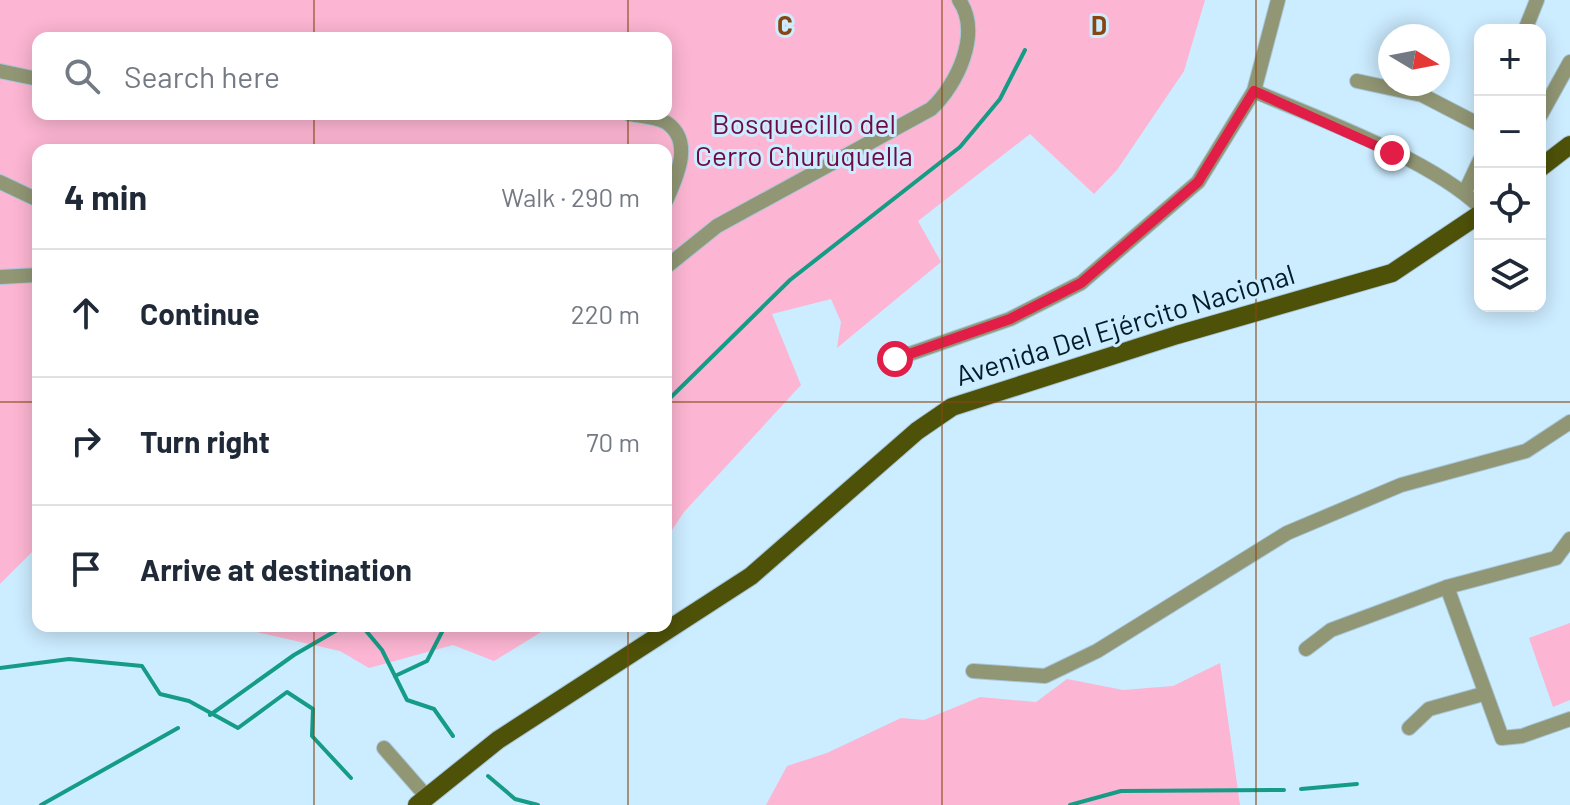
<!DOCTYPE html>
<html lang="en">
<head>
<meta charset="utf-8">
<style>
  body { margin:0; font-family:Barlow,sans-serif; background:#f6f6f7; color:#1f2937 }
  .controls { position:absolute; right:24px; top:24px; display:grid; overflow:hidden; border-radius:16px; box-shadow:0 4px 20px #0003 }
  .controls button { width:72px; height:72px; display:grid; place-items:center; padding:0; border:0; border-bottom:2px solid #e0e1e3; background:#fff; color:#1f2937; font:40px sans-serif }
  .compass { position:absolute; left:1378px; top:24px; width:72px; height:72px; border-radius:50%; background:#fff; box-shadow:0 4px 20px #0003; rotate:100deg }
  .stop { position:absolute; width:24px; height:24px; margin:-18px; border:6px solid #e11d48; border-radius:50%; background:#fff }
  .stop.end { background:#e11d48; border-color:#fff; box-shadow:0 2px 8px #0008 }
  .list { margin:0; padding:0; list-style:none }
  h2 { display:flex; justify-content:space-between; align-items:center; height:104px; margin:0; padding:0 32px; font-size:34px }
  h2 small { font-size:26px; font-weight:400; color:#747a83 }
  .list li { display:grid; grid-template-columns:52px 1fr auto; gap:24px; align-items:center; box-sizing:border-box; height:128px; padding:0 32px; border-top:2px solid #e0e1e3 }
  .list b { display:block; font-size:30px; white-space:nowrap }
  .list em { font-size:26px; font-style:normal; color:#747a83 }
  .icon { flex:none; width:44px; height:44px; fill:none; stroke:currentColor; stroke-width:2; stroke-linecap:round; stroke-linejoin:round }
  .map { position:relative; flex:none; width:1570px; height:805px; overflow:hidden }
  .search { position:absolute; background:#fff; box-shadow:0 4px 20px #0003; left:32px; top:32px; width:640px; height:88px; display:flex; align-items:center; gap:20px; box-sizing:border-box; padding:0 28px; border-radius:16px; color:#747a83; font-size:30px }
  .panel { position:absolute; background:#fff; box-shadow:0 4px 20px #0003; left:32px; top:144px; width:640px; height:488px; border-radius:16px }
  .map>svg:first-child { display:block }
</style>
</head>
<body>
<div class="map">
<svg width="1570" height="805" viewBox="0 0 1570 805">
  <rect width="100%" height="100%" fill="#ccecff"/>
  <g fill="#fcb5d2" fill-rule="evenodd">
    <path d="M0,0H1205L1184,71L1117,170L1094,194L1030,134L918,221L941,262L837,348L841,322L831,299L772,314L801,385L684,512L666,539V150H38V546L0,584ZM38,38H666V114H38Z"/>
    <polygon points="1570,623 1570,700 1553,707 1529,638"/>
    <polygon points="230,626 551,626 494,661 453,645 369,668 340,651"/>
    <polygon points="1220,663 1240,805 766,805 787,766 827,753 901,718 924,720 980,697 1036,702 1067,679 1123,690 1173,686"/>
  </g>
  <g fill="none" stroke-linecap="round" stroke-linejoin="round">
    <g stroke="#159c86" stroke-width="4">
      <polyline points="666,402 790,280 960,147 1000,99 1025,50"/>
      <polyline points="362,626 382,650 407,700 434,709 453,736"/>
      <polyline points="0,668 69,659 142,666 160,694 189,701 238,728 287,692 313,709 312,736 351,778"/>
      <polyline points="395,676 427,661 445,626"/>
      <polyline points="210,715 294,655 344,626"/>
      <polyline points="488,776 515,799 538,805"/>
      <polyline points="1301,789 1357,784"/>
      <polyline points="41,805 178,728"/>
      <polyline points="1070,805 1121,791 1284,790"/>
    </g>
    <defs>
      <g id="minor">
        <polyline points="1525,30 1537,0"/>
        <polyline points="0,71 38,79"/>
        <polyline points="1357,81 1422,95 1480,125"/>
        <path d="M1254,91C1319,119 1430,159 1480,207"/>
        <path d="M629,114C640,116 658,117 667,123C694,142 676,178 666,201"/>
        <polyline points="1540,116 1570,62"/>
        <polyline points="0,182 38,200"/>
        <polyline points="1465,192 1480,160"/>
        <path d="M666,267L717,226L931,109C957,85 982,33 959,0"/>
        <polyline points="0,277 38,275"/>
        <polyline points="895,359 1010,319 1081,283 1198,182 1254,91 1278,0"/>
        <polyline points="1447,587 1502,738 1522,736 1570,719"/>
        <polyline points="1306,649 1331,630 1447,587 1556,558 1570,539"/>
        <polyline points="973,671 1045,676 1097,651 1287,533 1401,485 1526,451 1570,422"/>
        <polyline points="1409,728 1429,709 1483,694"/>
        <polyline points="384,748 426,796"/>
      </g>
      <g id="major">
        <polyline points="1540,168 1570,145"/>
        <polyline points="417,805 498,740 751,576 917,431 952,407 1177,335 1392,273 1480,214"/>
      </g>
    </defs>
    <use href="#minor" stroke="#a7c6d8" stroke-width="16"/>
    <use href="#major" stroke="#a7c6d8" stroke-width="20"/>
    <use href="#minor" stroke="#919674" stroke-width="14"/>
    <use href="#major" stroke="#4e5209" stroke-width="18"/>
  </g>
  <g fill="none" stroke-linecap="round" stroke-linejoin="round">
    <polyline stroke="#e11d48" stroke-width="10" points="895,359 1010,319 1081,283 1198,182 1254,91 1392,153"/>
  </g>
  <path fill="none" stroke="#864511" stroke-width="2" stroke-opacity="0.55" d="M314,0V38M628,0V38M942,0V805M1256,0V805M314,114V150M628,114V150M0,402H38M666,402H1570M314,626V805M628,626V805"/>
  <g text-anchor="middle" stroke-width="6" stroke-linejoin="round" paint-order="stroke">
    <g font-size="28" fill="#6f0b43" stroke="#ccecff">
      <text x="804" y="134">Bosquecillo del<tspan x="804" dy="32">Cerro Churuquella</tspan></text>
    </g>
    <g font-size="28" fill="#011b29" stroke="#ccecff">
      <text transform="translate(1125 325) rotate(-17)" y="10">Avenida Del Ejército Nacional</text>
    </g>
  </g>
  <g font-size="26" text-anchor="middle" font-weight="bold" fill="#864511" stroke="#ccecff" stroke-width="6" stroke-linejoin="round" paint-order="stroke">
    <text x="785" y="35">C</text>
    <text x="1099" y="35">D</text>
  </g>
</svg>
<div class="controls">
<button>+</button>
<button>−</button>
<button><svg class="icon" aria-label="locate" viewBox="0 0 24 24"><circle cx="12" cy="12" r="6"/><path d="M12 2v4M12 18v4M2 12h4M18 12h4"/></svg></button>
<button><svg class="icon" aria-label="layers" viewBox="0 0 24 24"><path d="M12 4l9 5-9 5-9-5zM3 14l9 5 9-5"/></svg></button>
</div>
<svg class="compass" viewBox="-18 -18 36 36"><path d="M0-13l5 13h-10z" fill="#e53935"/><path d="M0 13l5-13h-10z" fill="#747a83"/></svg>
<div class="stop" style="left:895px;top:359px"></div>
<div class="stop end" style="left:1392px;top:153px"></div>
<div class="search"><svg class="icon" aria-label="search" viewBox="0 0 24 24"><circle cx="10" cy="10" r="6"/><path d="M15 15l6 6"/></svg>Search here</div>
<section class="panel">
<h2>4 min<small>Walk · 290 m</small></h2>
<ul class="list">
<li><svg class="icon" aria-label="ahead" viewBox="0 0 24 24"><path d="M12 20V5M6 11l6-6 6 6"/></svg><div><b>Continue</b></div><em>220 m</em></li>
<li><svg class="icon" aria-label="right" viewBox="0 0 24 24"><path d="M7 20v-9h11M14 6l5 5-5 5"/></svg><div><b>Turn right</b></div><em>70 m</em></li>
<li><svg class="icon" aria-label="arrive" viewBox="0 0 24 24"><path d="M6 21V4h12l-3 4 3 4H6"/></svg><div><b>Arrive at destination</b></div></li>
</ul>
</section>
</div>
</body>
</html>
